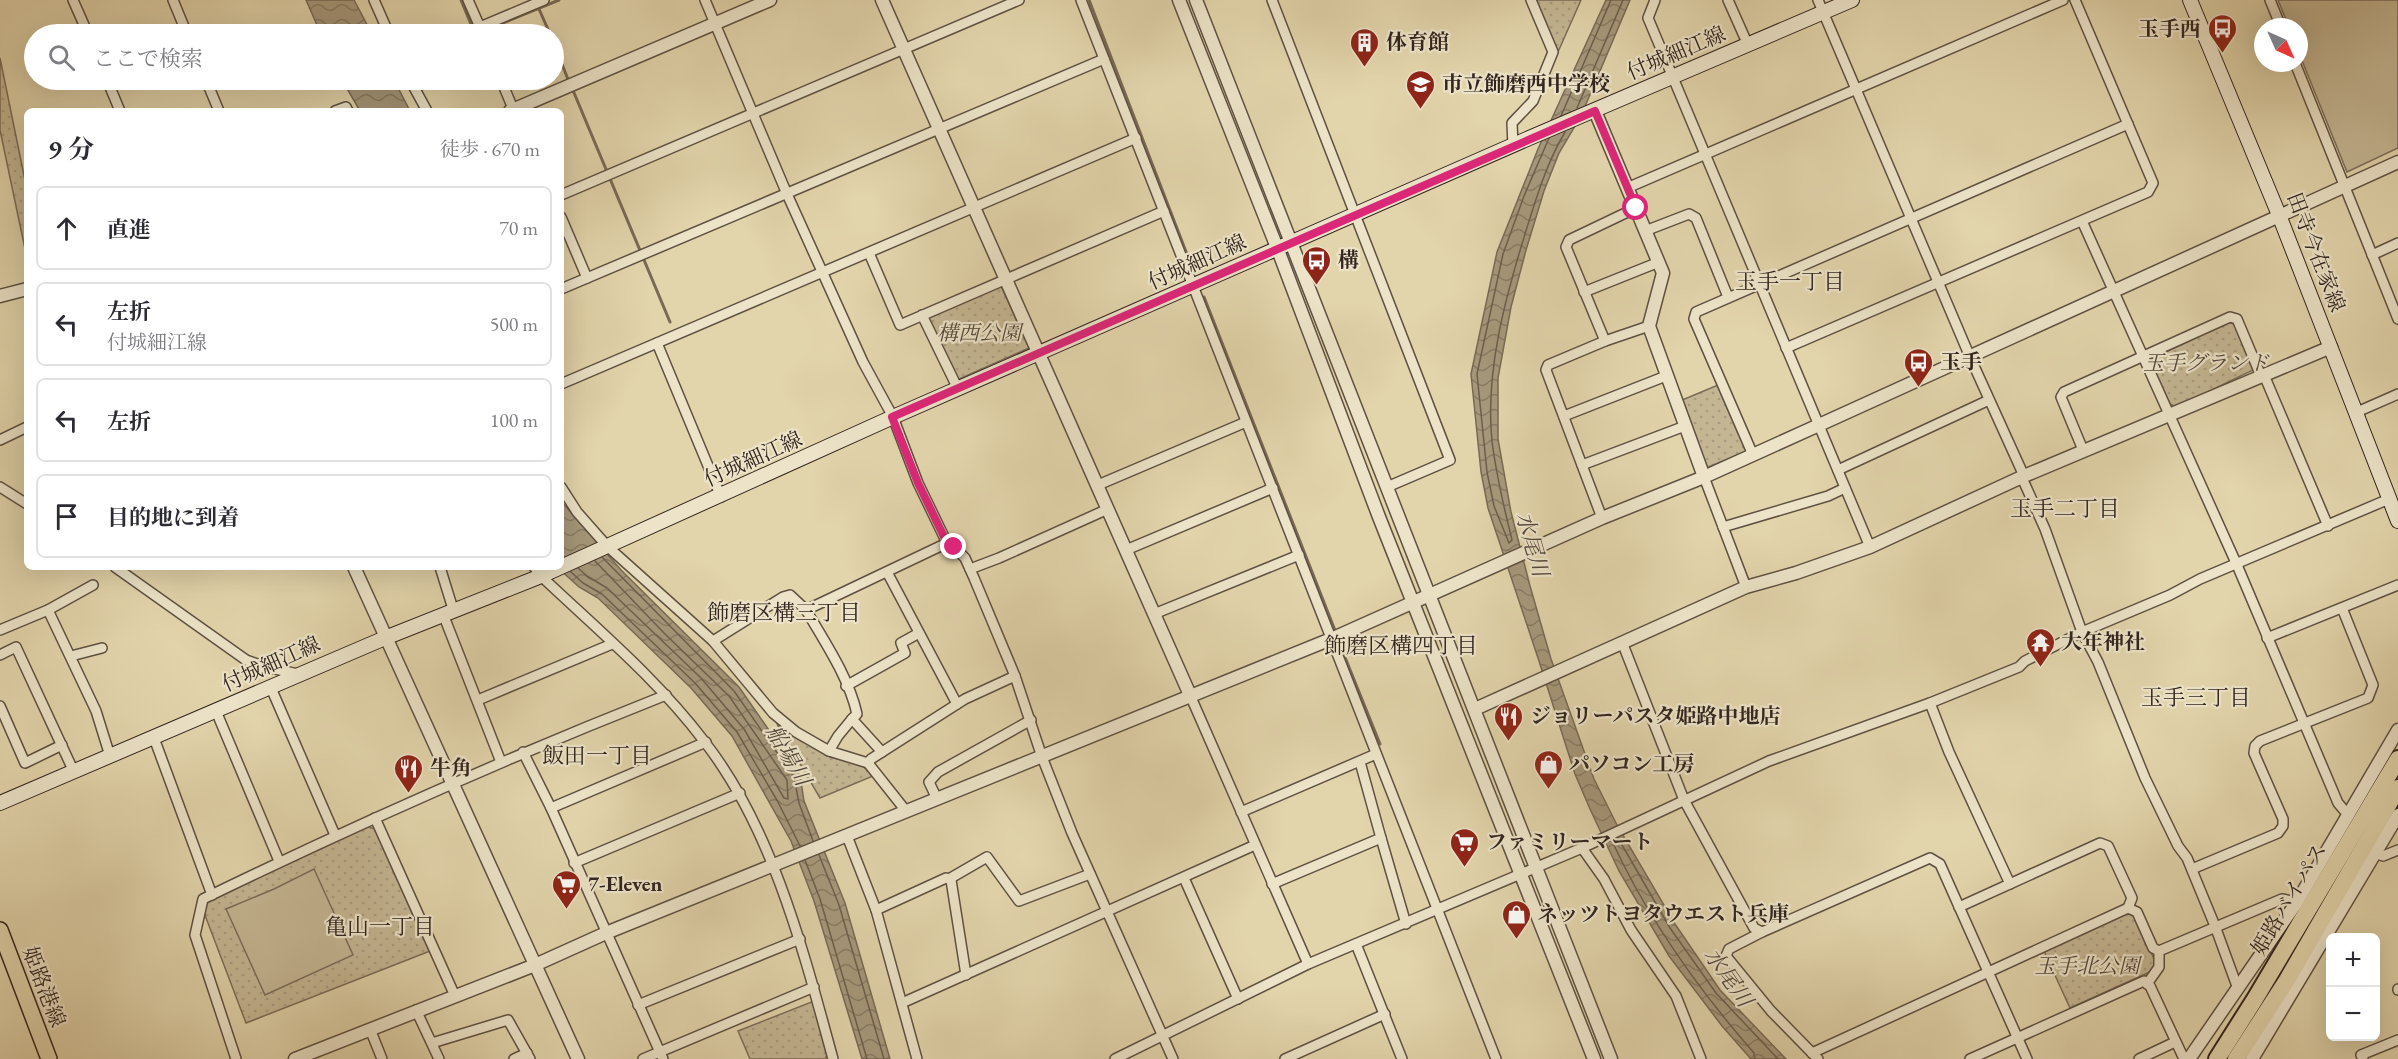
<!DOCTYPE html>
<html lang="ja">
<head>
<meta charset="utf-8">
<style>
  body { margin:0; font-family:"EB Garamond","Noto Serif JP",serif; background:#f2f2f3; color:#2b2b33 }
  .controls { position:absolute; right:18px; bottom:18px; display:grid; overflow:hidden; border-radius:9px; box-shadow:0 6px 24px #0002 }
  .controls button { width:54px; height:54px; display:grid; place-items:center; padding:0; border:0; border-bottom:2px solid #e1e1e2; background:#fff; color:#2b2b33; font:30px sans-serif }
  .compass { position:absolute; left:2254px; top:18px; width:54px; height:54px; border-radius:50%; background:#fff; box-shadow:0 6px 24px #0002; rotate:135deg }
  .stop { position:absolute; width:18px; height:18px; margin:-14px; border:4px solid #db2777; border-radius:50%; background:#fff }
  .stop.end { background:#db2777; border-color:#fff; box-shadow:0 2px 6px #0008 }
  .list { margin:0; padding:0; list-style:none }
  h2 { display:flex; justify-content:space-between; align-items:center; height:78px; margin:0; padding:0 24px; font-size:26px }
  h2 small { font-size:20px; font-weight:400; color:#7c7c81 }
  .list li { display:grid; grid-template-columns:39px 1fr auto; gap:18px; align-items:center; box-sizing:border-box; height:84px; margin:0 12px 12px; padding:0 12px; border:2px solid #e1e1e2; border-radius:9px }
  .list b { display:block; font-size:22px; white-space:nowrap }
  .list p { margin:0; font-size:20px; white-space:nowrap; color:#7c7c81 }
  .list em { font-size:20px; font-style:normal; color:#7c7c81 }
  .icon { flex:none; width:33px; height:33px; fill:none; stroke:currentColor; stroke-width:2; stroke-linecap:round; stroke-linejoin:round }
  .map { position:relative; flex:none; width:2398px; height:1059px; overflow:hidden }
  .search { position:absolute; background:#fff; box-shadow:0 6px 24px #0002; left:24px; top:24px; width:540px; height:66px; display:flex; align-items:center; gap:15px; box-sizing:border-box; padding:0 21px; border-radius:33px; color:#7c7c81; font-size:22px }
  .panel { position:absolute; background:#fff; box-shadow:0 6px 24px #0002; left:24px; top:108px; width:540px; height:462px; border-radius:9px }
  .map>svg:first-child { display:block }
</style>
</head>
<body>
<div class="map">
<svg width="2398" height="1059" viewBox="0 0 2398 1059">
  <defs>
    <pattern id="park-dots" width="8" height="8" patternUnits="userSpaceOnUse" patternTransform="scale(1.5)"><rect width="8" height="8" fill="#c4b693"/><path d="M2 2h.1M6 6h.1" fill="none" stroke="#a99c7e" stroke-width="1.8" stroke-linecap="round"/></pattern>
    <pattern id="water-waves" width="16" height="10" patternUnits="userSpaceOnUse" patternTransform="scale(1.5)"><rect width="16" height="10" fill="#a6987b"/><path d="M0 5q4-4 8 0t8 0" fill="none" stroke="#887c64"/></pattern>
  </defs>
  <rect width="100%" height="100%" fill="#e2d4ab"/>
  <filter id="stains"><feTurbulence type="fractalNoise" baseFrequency=".00333" numOctaves="4"/><feColorMatrix values="0 0 0 0 .2 0 0 0 0 .09 0 0 0 0 .02 0 0 0 .5 -.17"/></filter>
  <radialGradient id="worn" r=".72"><stop offset=".6" stop-color="#630" stop-opacity="0"/><stop offset="1" stop-color="#630" stop-opacity=".3"/></radialGradient>
  <g fill="url(#park-dots)" stroke="#7b6e59" stroke-width="1.5">
    <polygon points="1535,0 1581,0 1558,52"/>
    <polygon points="0,58 27,190 27,248 25,249 0,130"/>
    <polygon points="1001,286 1029,348 957,380 928,318"/>
    <polygon points="2228,322 2234,324 2253,370 2181,405 2174,406 2170,404 2150,362 2151,359"/>
    <polygon points="1718,385 1747,451 1706,468 1680,401"/>
    <polygon points="777,724 830,757 862,765 873,776 820,798"/>
    <polygon points="368,827 375,829 430,951 246,1023 203,910 204,903"/>
    <polygon points="2128,913 2134,916 2155,961 2152,971 2070,1008 2044,951"/>
    <polygon points="814,1001 827,1055 825,1059 750,1059 738,1031"/>
  </g>
  <g fill="#c4b693" stroke="#7b6e59" stroke-width="1.5">
    <polygon points="2278,0 2398,0 2398,148 2347,172 2299,53 2299,27 2289,27"/>
    <polygon points="314,869 353,955 265,995 226,909 274,889"/>
  </g>
  <g fill="url(#water-waves)" stroke="#786a56" stroke-width="1.5">
    <polygon points="306,0 354,0 372,34 321,34"/>
    <polygon points="1606,0 1630,0 1581,116 1559,153 1544,191 1526,250 1511,307 1498,378 1498,439 1511,512 1530,586 1551,659 1594,779 1617,825 1675,924 1720,990 1786,1059 1751,1059 1722,1026 1669,956 1619,871 1590,809 1575,774 1539,661 1488,508 1481,472 1471,374 1497,252 1538,149"/>
    <polygon points="342,80 394,80 410,111 360,111"/>
    <polygon points="561,501 621,570 739,687 800,775 804,801 845,903 890,1059 862,1059 814,901 791,841 732,736 691,688 598,598 579,587 557,567 561,567"/>
  </g>
  <g fill="none" stroke-linecap="round" stroke-linejoin="round">
    <g stroke="#6c5e4d" stroke-width="1.5">
      <polyline points="1577,108 1623,0"/>
      <polyline points="1561,116 1611,0"/>
      <path d="M1549,138L1524,196L1503,254L1477,374L1487,472L1494,506L1509,543L1512,540C1504,508 1496,474 1492,441C1485,372 1505,299 1525,234C1536,199 1546,164 1565,132"/>
      <polyline points="602,557 734,691 794,777 799,803 813,841"/>
      <polyline points="578,568 587,576 607,588 701,678 744,729 784,798 788,799 787,780 729,696 664,633 595,561"/>
      <polyline points="571,572 583,583 602,594 695,683 737,732 778,802 800,846"/>
      <polyline points="1618,838 1670,928 1716,993 1778,1059"/>
      <path d="M1612,841C1648,919 1697,988 1754,1053L1755,1059"/>
      <polyline points="819,855 839,905 884,1059"/>
      <polyline points="805,860 820,899 867,1059"/>
    </g>
    <g stroke="#786a56" stroke-width="3">
      <polyline points="461,0 475,34"/>
      <polyline points="1089,0 1193,270"/>
      <polyline points="539,9 550,34"/>
      <polyline points="476,34 559,0"/>
      <polyline points="554,44 569,82"/>
      <polyline points="572,88 670,322"/>
      <polyline points="1204,297 1336,633"/>
      <polyline points="1338,640 1380,744"/>
    </g>
    <defs>
      <g id="minor">
        <polyline points="73,0 88,34"/>
        <polyline points="173,0 187,34"/>
        <polyline points="374,0 389,34"/>
        <polyline points="468,0 483,34"/>
        <polyline points="705,0 787,194 863,362 893,417 918,483 947,543 954,547 965,558 974,578 1015,676 1042,757 1072,833 1173,1059"/>
        <polyline points="1081,0 1496,1059"/>
        <polyline points="1272,0 1450,460 1387,487"/>
        <polyline points="1655,0 1648,18 1870,547"/>
        <polyline points="1728,0 1748,45"/>
        <polyline points="1818,0 1970,357 2024,476 2023,480 2045,529 2082,632 2098,662 2145,778 2178,846 2187,858 2215,926 2238,989"/>
        <polyline points="2270,0 2281,27"/>
        <polyline points="480,27 544,0"/>
        <polyline points="2295,63 2398,319"/>
        <polyline points="107,80 120,111"/>
        <polyline points="206,80 219,111"/>
        <polyline points="410,80 427,111"/>
        <polyline points="501,80 514,111"/>
        <polyline points="335,111 346,107 348,111"/>
        <polyline points="1513,146 1512,123 1533,101 1553,52 1531,0"/>
        <polyline points="1627,188 2063,0"/>
        <polyline points="561,195 1019,0"/>
        <polyline points="561,217 587,278"/>
        <polyline points="2082,221 2237,565 2338,803 2349,816"/>
        <polyline points="1645,231 1689,214 1696,218 1728,297"/>
        <polyline points="869,253 900,325 1164,211"/>
        <polyline points="2372,255 2398,243"/>
        <polyline points="561,289 1104,59"/>
        <polyline points="1584,292 1659,262"/>
        <polyline points="922,315 958,389"/>
        <polyline points="1605,341 1566,247 1569,240 1636,208"/>
        <polyline points="657,343 721,497"/>
        <polyline points="1786,348 2148,192 2153,183 2075,0"/>
        <polyline points="2264,375 2328,526"/>
        <polyline points="561,384 1136,138"/>
        <polyline points="2357,412 2398,394"/>
        <polyline points="1564,416 1666,376"/>
        <polyline points="0,440 27,427"/>
        <polyline points="2083,450 2061,397 2064,392 2230,317 2237,319 2261,376"/>
        <polyline points="1753,455 1694,319 1696,312 2128,124"/>
        <polyline points="1582,465 1685,426"/>
        <polyline points="1838,470 1989,400"/>
        <polyline points="1704,477 1746,587"/>
        <polyline points="1098,485 1246,422"/>
        <polyline points="0,487 27,504"/>
        <polyline points="561,487 577,512 607,546 713,641 773,713 796,732 829,751 868,763 906,811"/>
        <polyline points="1602,518 1546,370 1548,365 1605,341 1649,326"/>
        <polyline points="1723,527 1828,496 1845,488"/>
        <polyline points="1126,550 1273,488"/>
        <polyline points="115,567 246,660 266,667 298,674"/>
        <polyline points="440,567 453,609"/>
        <path d="M534,567L541,576C597,629 657,679 704,741C773,829 804,953 833,1059"/>
        <polyline points="970,569 999,558 1108,509"/>
        <polyline points="887,572 957,704"/>
        <polyline points="48,610 96,711 110,756"/>
        <path d="M806,610C825,642 849,678 857,714L852,719L882,752"/>
        <polyline points="443,614 501,762"/>
        <polyline points="1154,614 1299,555"/>
        <polyline points="0,630 48,610 93,585"/>
        <polyline points="2267,638 2398,585"/>
        <polyline points="713,641 783,597 790,595 806,610 947,543"/>
        <polyline points="1622,642 1684,800 1754,928 1762,932"/>
        <polyline points="0,655 16,647 74,772"/>
        <polyline points="71,656 102,648"/>
        <polyline points="846,686 905,653 901,643 919,633"/>
        <polyline points="271,688 335,835"/>
        <polyline points="1190,695 1308,964"/>
        <polyline points="478,700 612,644"/>
        <polyline points="1930,703 1949,752 2010,884"/>
        <polyline points="0,706 25,763 62,745"/>
        <polyline points="216,711 279,861"/>
        <polyline points="154,738 212,895"/>
        <polyline points="829,751 838,736 852,719"/>
        <polyline points="523,752 551,808 663,1059"/>
        <polyline points="868,763 871,759 965,699 1015,676"/>
        <polyline points="937,799 929,782 938,772 1031,720"/>
        <polyline points="551,808 706,742"/>
        <polyline points="1241,812 1376,754"/>
        <polyline points="375,818 455,996"/>
        <polyline points="847,836 876,910 917,1059"/>
        <polyline points="1381,838 1406,924"/>
        <polyline points="1582,848 1604,879 1631,930 1676,996 1701,1059"/>
        <polyline points="2375,853 2383,856 2398,850"/>
        <polyline points="574,863 740,793"/>
        <polyline points="2192,869 2278,833 2283,826 2283,819 2254,753 2255,746 2260,741 2368,698 2373,685 2342,608"/>
        <polyline points="1184,878 1238,999"/>
        <polyline points="949,879 987,857 1019,901 1090,874"/>
        <polyline points="1272,884 1381,838 1360,762"/>
        <polyline points="1959,907 2100,843 2108,846 2132,898 2128,908"/>
        <polyline points="876,910 946,878 951,880 966,975"/>
        <polyline points="1356,944 1402,1059"/>
        <polyline points="2147,984 2159,967 2159,951 2282,899 2297,902"/>
        <polyline points="2398,989 2398,990"/>
        <polyline points="902,1003 1255,845"/>
        <polyline points="638,1005 800,939"/>
        <polyline points="416,1010 439,1059"/>
        <polyline points="370,1029 382,1059"/>
        <polyline points="432,1043 508,1020 530,1059"/>
        <polyline points="1812,1053 2128,908 2137,912 2153,948 2159,951"/>
        <path d="M236,1059L195,935L203,899C355,825 509,757 666,695"/>
        <polyline points="514,1059 527,1053"/>
        <polyline points="643,1059 814,987"/>
        <polyline points="1115,1059 1308,964 1582,848 1769,761 1930,703 2019,667 2025,661 2082,632 2170,595 2200,579 2389,499"/>
        <polyline points="1285,1059 1385,1014"/>
        <polyline points="1818,1059 1771,1011 1726,956 1729,949 1762,932 1930,858 1940,864 2027,1059"/>
        <polyline points="1970,1059 2144,981 2150,986 2184,1059"/>
        <polyline points="2139,1059 2175,1042"/>
        <polyline points="2363,1059 2361,1055 2398,1040"/>
      </g>
      <g id="tertiary">
        <polyline points="882,0 1190,695"/>
        <polyline points="1179,0 1278,250 1379,517 1594,1059"/>
        <polyline points="1196,0 1611,1059"/>
        <polyline points="510,111 770,0"/>
        <polyline points="1595,111 1663,273 1649,326 1704,477"/>
        <polyline points="0,296 27,289"/>
        <polyline points="354,567 578,1059"/>
        <polyline points="1475,709 1746,587 1796,573 1870,547 2024,476 2331,347"/>
        <polyline points="295,1059 535,965 606,933 1331,639 1602,518 1704,477 1819,425 2398,162"/>
        <polyline points="2189,1059 2297,902 2398,730"/>
        <polyline points="2252,1059 2398,815"/>
      </g>
      <g id="secondary">
        <polyline points="2190,0 2279,215 2398,521"/>
        <polyline points="0,803 385,638 541,576 893,417 1527,139 1852,0"/>
      </g>
      <polyline id="primary" points="0,930 49,1059"/>
      <g id="motorway">
        <polyline points="2217,1059 2255,999 2398,759"/>
        <polyline points="2236,1059 2287,980 2398,788"/>
      </g>
    </defs>
    <use href="#minor" stroke="#5e5142" stroke-width="12"/>
    <use href="#tertiary" stroke="#5e5142" stroke-width="15"/>
    <use href="#secondary" stroke="#32251f" stroke-width="16"/>
    <use href="#primary" stroke="#32251f" stroke-width="18"/>
    <use href="#motorway" stroke="#32251f" stroke-width="20"/>
    <use href="#minor" stroke="#ece3c8" stroke-width="9"/>
    <use href="#tertiary" stroke="#ece3c8" stroke-width="12"/>
    <use href="#secondary" stroke="#ece3c8" stroke-width="14"/>
    <use href="#primary" stroke="#e2d4ab" stroke-width="15"/>
    <use href="#motorway" stroke="#e2d4ab" stroke-width="16"/>
  </g>
  <g fill="none" stroke-linecap="round" stroke-linejoin="round">
    <polyline stroke="#db2777" stroke-width="8" points="954,547 947,543 918,483 892,417 1595,111 1636,208"/>
  </g>
  <defs>
    <symbol id="bus-pin" viewBox="-11 -11 22 30"><path d="M0 17L-7.5 6A9.5 9.5 0 1 1 7.5 6Z" fill="#8f2418" stroke="#ece3c8"/><path d="M-5-6H5V4H4V6H2V4H-2V6H-4V4H-5ZM-3.5-4V0h7V-4ZM-3.5 1.2v1.5H-2V1.2ZM2 1.2v1.5H3.5V1.2Z" fill="#fff"/></symbol>
    <symbol id="building-pin" viewBox="-11 -11 22 30"><path d="M0 17L-7.5 6A9.5 9.5 0 1 1 7.5 6Z" fill="#8f2418" stroke="#ece3c8"/><path d="M-4-6H4V6H1V3H-1V6H-4ZM-2.5-4.3h1.7v1.8h-1.7ZM.8-4.3h1.7v1.8H.8ZM-2.5-1h1.7V.8h-1.7ZM.8-1h1.7V.8H.8Z" fill="#fff"/></symbol>
    <symbol id="school-pin" viewBox="-11 -11 22 30"><path d="M0 17L-7.5 6A9.5 9.5 0 1 1 7.5 6Z" fill="#8f2418" stroke="#ece3c8"/><path d="M0-5L7-2L0 1L-7-2ZM-4 1L0 2.5L4 1V4Q0 6-4 4Z" fill="#fff"/></symbol>
    <symbol id="temple-pin" viewBox="-11 -11 22 30"><path d="M0 17L-7.5 6A9.5 9.5 0 1 1 7.5 6Z" fill="#8f2418" stroke="#ece3c8"/><path d="M0-6L5-2H3V0L6.5 2.5H4V6H1.5V3h-3V6H-4V2.5H-6.5L-3 0V-2H-5Z" fill="#fff"/></symbol>
    <symbol id="restaurant-pin" viewBox="-11 -11 22 30"><path d="M0 17L-7.5 6A9.5 9.5 0 1 1 7.5 6Z" fill="#8f2418" stroke="#ece3c8"/><path d="M-5-6h1v4h1v-4h1v4h1v-4h1v5L-1.5 .5V6h-2V.5L-5-1ZM5-6V6H3V1.5H1.5Q1.5-4 5-6Z" fill="#fff"/></symbol>
    <symbol id="shop-pin" viewBox="-11 -11 22 30"><path d="M0 17L-7.5 6A9.5 9.5 0 1 1 7.5 6Z" fill="#8f2418" stroke="#ece3c8"/><path d="M-5-2.5h2.3a2.7 3.5 0 0 1 5.4 0H5L5.5 6h-11ZM-1.5-2.5h3a1.5 2.3 0 0 0-3 0Z" fill="#fff"/></symbol>
    <symbol id="supermarket-pin" viewBox="-11 -11 22 30"><path d="M0 17L-7.5 6A9.5 9.5 0 1 1 7.5 6Z" fill="#8f2418" stroke="#ece3c8"/><path d="M-6-5.5h2.5l.6 2H6L4.5 2H-2.5L-4.4-4H-6ZM-1.5 3.2a1.3 1.3 0 1 0 .1 0ZM3 3.2a1.3 1.3 0 1 0 .1 0Z" fill="#fff"/></symbol>
  </defs>
  <g fill-rule="evenodd">
    <use href="#bus-pin" x="2206" y="12" width="33" height="45"/>
    <use href="#building-pin" x="1348" y="26" width="33" height="45"/>
    <use href="#school-pin" x="1404" y="68" width="33" height="45"/>
    <use href="#bus-pin" x="1300" y="244" width="33" height="45"/>
    <use href="#bus-pin" x="1902" y="346" width="33" height="45"/>
    <use href="#temple-pin" x="2024" y="626" width="33" height="45"/>
    <use href="#restaurant-pin" x="1492" y="700" width="33" height="45"/>
    <use href="#shop-pin" x="1532" y="748" width="33" height="45"/>
    <use href="#restaurant-pin" x="392" y="752" width="33" height="45"/>
    <use href="#supermarket-pin" x="1448" y="826" width="33" height="45"/>
    <use href="#supermarket-pin" x="550" y="868" width="33" height="45"/>
    <use href="#shop-pin" x="1500" y="898" width="33" height="45"/>
  </g>
  <g text-anchor="middle" stroke-width="4.5" stroke-linejoin="round" paint-order="stroke">
    <g font-size="21" font-weight="bold" fill="#32251f" stroke="#ece3c8" text-anchor="start">
      <text x="2201" y="36" text-anchor="end">玉手西</text>
      <text x="1386" y="49">体育館</text>
      <text x="1442" y="91">市立飾磨西中学校</text>
      <text x="1338" y="267">構</text>
      <text x="1940" y="369">玉手</text>
      <text x="2061" y="649">大年神社</text>
      <text x="1530" y="723">ジョリーパスタ姫路中地店</text>
      <text x="1569" y="771">パソコン工房</text>
      <text x="430" y="775">牛角</text>
      <text x="1486" y="849">ファミリーマート</text>
      <text x="588" y="891">7-Eleven</text>
      <text x="1537" y="921">ネッツトヨタウエスト兵庫</text>
    </g>
    <g font-size="21" fill="#32251f" stroke="#ece3c8">
      <text transform="translate(1676 53) rotate(-23)" y="7">付城細江線</text>
      <text transform="translate(2316 252) rotate(69)" y="7">田寺今在家線</text>
      <text transform="translate(1197 262) rotate(-24)" y="7">付城細江線</text>
      <text transform="translate(753 459) rotate(-24)" y="7">付城細江線</text>
      <text transform="translate(271 664) rotate(-24)" y="7">付城細江線</text>
      <text transform="translate(2289 899) rotate(-59)" y="7">姫路バイパス</text>
      <text transform="translate(44 987) rotate(69)" y="7">姫路港線</text>
    </g>
    <g font-size="21" font-style="italic" fill="#56493c" stroke="#ece3c8">
      <text x="979" y="340">構西公園</text>
      <text x="2206" y="370">玉手グランド</text>
      <text x="2087" y="973">玉手北公園</text>
    </g>
    <g font-size="22" fill="#32251f" stroke="#ece3c8">
      <text x="1790" y="289">玉手一丁目</text>
      <text x="2065" y="516">玉手二丁目</text>
      <text x="784" y="620">飾磨区構三丁目</text>
      <text x="1401" y="653">飾磨区構四丁目</text>
      <text x="2196" y="705">玉手三丁目</text>
      <text x="597" y="763">飯田一丁目</text>
      <text x="380" y="934">亀山一丁目</text>
    </g>
    <g font-size="22" font-style="italic" fill="#55483b" stroke="#ece3c8">
      <text transform="translate(1533 544) rotate(74)" y="8">水尾川</text>
      <text transform="translate(789 755) rotate(60)" y="8">船場川</text>
      <text transform="translate(1729 977) rotate(55)" y="8">水尾川</text>
    </g>
  </g>
  <rect width="100%" height="100%" filter="url(#stains)"/>
  <rect width="100%" height="100%" fill="url(#worn)"/>
</svg>
<div class="controls">
<button>+</button>
<button>−</button>
</div>
<svg class="compass" viewBox="-18 -18 36 36"><path d="M0-13l5 13h-10z" fill="#e53935"/><path d="M0 13l5-13h-10z" fill="#7c7c81"/></svg>
<div class="stop" style="left:1636px;top:208px"></div>
<div class="stop end" style="left:954px;top:547px"></div>
<div class="search"><svg class="icon" aria-label="search" viewBox="0 0 24 24"><circle cx="10" cy="10" r="6"/><path d="M15 15l6 6"/></svg>ここで検索</div>
<section class="panel">
<h2>9 分<small>徒歩 · 670 m</small></h2>
<ul class="list">
<li><svg class="icon" aria-label="ahead" viewBox="0 0 24 24"><path d="M12 20V5M6 11l6-6 6 6"/></svg><div><b>直進</b></div><em>70 m</em></li>
<li><svg class="icon" aria-label="left" viewBox="0 0 24 24"><path d="M17 20v-9H6M10 6l-5 5 5 5"/></svg><div><b>左折</b><p>付城細江線</p></div><em>500 m</em></li>
<li><svg class="icon" aria-label="left" viewBox="0 0 24 24"><path d="M17 20v-9H6M10 6l-5 5 5 5"/></svg><div><b>左折</b></div><em>100 m</em></li>
<li><svg class="icon" aria-label="arrive" viewBox="0 0 24 24"><path d="M6 21V4h12l-3 4 3 4H6"/></svg><div><b>目的地に到着</b></div></li>
</ul>
</section>
</div>
</body>
</html>
